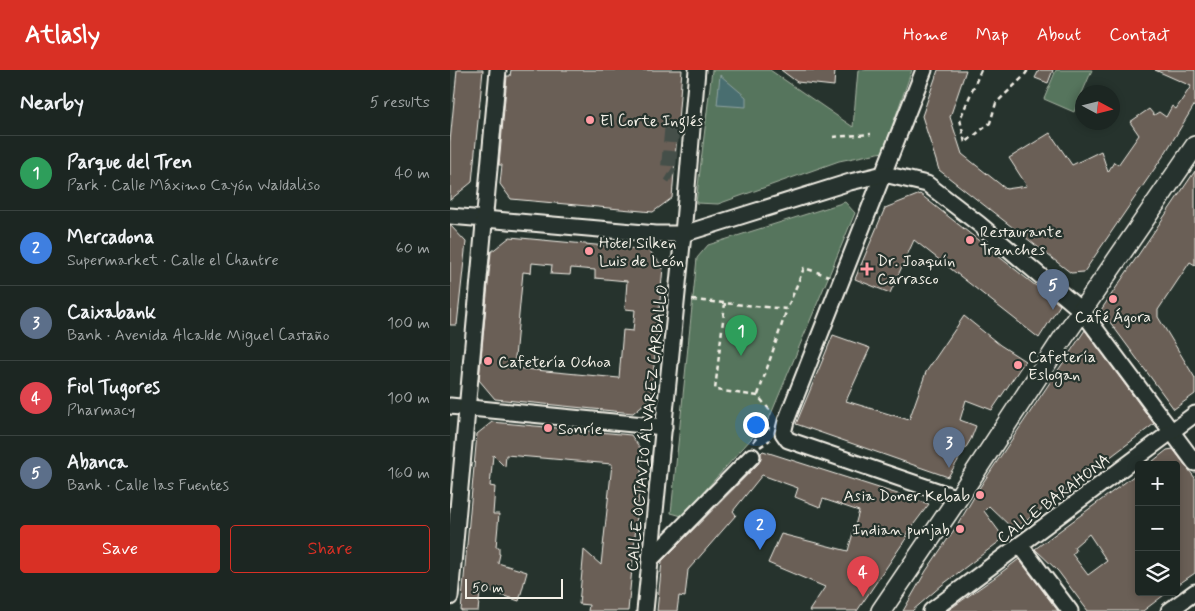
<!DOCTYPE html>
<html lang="en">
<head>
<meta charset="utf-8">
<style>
  body { margin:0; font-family:Mynerve,sans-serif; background:#252e2a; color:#f1f3f6 }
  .controls { position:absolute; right:15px; bottom:15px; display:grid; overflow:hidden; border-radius:5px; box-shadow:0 2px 8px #0003 }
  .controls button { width:45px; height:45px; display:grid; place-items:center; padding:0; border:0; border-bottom:1px solid #3a4340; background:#1c2622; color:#f1f3f6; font:25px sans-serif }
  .compass { position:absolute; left:625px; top:15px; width:45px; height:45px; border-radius:50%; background:#1c2622; box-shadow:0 2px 8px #0003; rotate:97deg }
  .scale { position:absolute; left:15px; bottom:12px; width:98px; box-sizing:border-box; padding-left:5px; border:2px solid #f4f1e8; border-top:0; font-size:14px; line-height:18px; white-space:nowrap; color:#f4f1e8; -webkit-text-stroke:4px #26332d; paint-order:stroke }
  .you { position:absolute; left:305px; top:354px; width:18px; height:18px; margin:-12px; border:4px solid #fff; border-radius:50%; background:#1a73e8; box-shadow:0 0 0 8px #1a73e833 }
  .badge { display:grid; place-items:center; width:32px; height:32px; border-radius:50%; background:#d93025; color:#fff; font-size:16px; font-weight:700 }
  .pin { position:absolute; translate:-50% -41px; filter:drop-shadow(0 1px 2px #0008) }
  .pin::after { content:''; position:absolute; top:26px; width:18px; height:15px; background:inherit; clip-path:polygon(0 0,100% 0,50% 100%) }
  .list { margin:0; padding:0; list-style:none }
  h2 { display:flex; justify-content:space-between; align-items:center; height:65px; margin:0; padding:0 20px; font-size:21px }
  h2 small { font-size:16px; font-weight:400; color:#a0a5a5 }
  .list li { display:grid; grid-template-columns:32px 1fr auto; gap:15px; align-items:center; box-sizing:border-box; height:75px; padding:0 20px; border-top:1px solid #3a4340 }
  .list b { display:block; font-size:19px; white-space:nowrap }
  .list p { margin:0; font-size:16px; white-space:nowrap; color:#a0a5a5 }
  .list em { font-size:16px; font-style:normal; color:#a0a5a5 }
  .actions { display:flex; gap:10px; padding:15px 20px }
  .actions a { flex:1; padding:11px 0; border:1px solid #d93025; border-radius:5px; text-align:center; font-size:18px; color:#d93025 }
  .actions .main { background:#d93025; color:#fff }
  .icon { flex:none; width:28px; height:28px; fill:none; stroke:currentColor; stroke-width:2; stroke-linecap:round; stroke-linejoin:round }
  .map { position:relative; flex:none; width:745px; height:541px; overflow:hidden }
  header { display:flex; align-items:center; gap:30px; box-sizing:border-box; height:70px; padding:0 25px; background:#d93025; color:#fff }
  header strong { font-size:24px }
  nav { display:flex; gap:28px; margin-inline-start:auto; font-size:18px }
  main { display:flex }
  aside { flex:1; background:#1c2622 }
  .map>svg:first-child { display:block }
</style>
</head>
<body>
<header>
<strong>Atlasly</strong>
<nav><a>Home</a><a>Map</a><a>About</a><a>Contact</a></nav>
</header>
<main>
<aside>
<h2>Nearby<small>5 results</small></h2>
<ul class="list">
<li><span class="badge" style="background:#2e9e5b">1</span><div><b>Parque del Tren</b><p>Park · Calle Máximo Cayón Waldaliso</p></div><em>40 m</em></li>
<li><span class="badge" style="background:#3f7fe0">2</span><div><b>Mercadona</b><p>Supermarket · Calle el Chantre</p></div><em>60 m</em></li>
<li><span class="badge" style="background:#5c6f8a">3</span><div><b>Caixabank</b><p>Bank · Avenida Alcalde Miguel Castaño</p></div><em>100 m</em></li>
<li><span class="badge" style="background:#e0444e">4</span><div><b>Fiol Tugores</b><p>Pharmacy</p></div><em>100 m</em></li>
<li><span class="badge" style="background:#5c6f8a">5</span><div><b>Abanca</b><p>Bank · Calle las Fuentes</p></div><em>160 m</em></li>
</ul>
<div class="actions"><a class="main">Save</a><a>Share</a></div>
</aside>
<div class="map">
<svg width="745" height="541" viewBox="0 0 745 541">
  <rect width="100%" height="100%" fill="#26332d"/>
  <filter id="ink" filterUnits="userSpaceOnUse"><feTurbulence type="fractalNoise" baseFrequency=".02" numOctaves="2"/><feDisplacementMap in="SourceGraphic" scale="10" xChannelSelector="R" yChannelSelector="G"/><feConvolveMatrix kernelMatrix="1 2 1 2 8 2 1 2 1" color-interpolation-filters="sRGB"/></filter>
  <g filter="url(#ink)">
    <g fill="#57755d" stroke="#a6b3a2">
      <polygon points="262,0 320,0 403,57 408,0 462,0 433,82 389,91 268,134 246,133"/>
      <polygon points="606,0 642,0 624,42 594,29"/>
      <polygon points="395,132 405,143 319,349 232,446 221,443 247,188 258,175"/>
    </g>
    <polygon fill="#4a6e70" stroke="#8ea2a0" points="270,5 296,27 296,37 267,35"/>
    <g fill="#6a5e57" stroke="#f4f1e8" fill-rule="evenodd">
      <polygon points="7,0 33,0 22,112 0,130 0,72"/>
      <polygon points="61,0 232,0 222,128 203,142 61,129 50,114 52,95 49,95 57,6 60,6"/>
      <polygon points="331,0 385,0 384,16 347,12"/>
      <polygon points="488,0 516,0 500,47 512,84 556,119 577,116 559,88 600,63 622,95 651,81 658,102 664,92 668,95 689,65 680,52 699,39 704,45 709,42 716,47 722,36 726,39 741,16 705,0 745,0 745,34 714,85 634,202 621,203 489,100 472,46"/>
      <polygon points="589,0 603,0 598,13 585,8"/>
      <polygon points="745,101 745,195 740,192 708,240 708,247 745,308 745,324 724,339 651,240"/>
      <polygon points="470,124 610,235 589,268 464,170 440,223 405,209 435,138"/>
      <polygon points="0,155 16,172 7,255 0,255"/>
      <path d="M60,167L199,180L213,197L201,328L183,343L45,329L29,310L41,182ZM82,193L102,195L101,204L120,205L121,198L145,200V208L177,211L175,239L185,240L183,261L173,260L169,308L64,298L73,202L81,203Z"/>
      <polygon points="514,246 550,275 575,291 542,340 516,330 510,350 526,356 521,369 498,407 346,354 383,265 420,278 396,331 459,350 476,302"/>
      <polygon points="635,260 704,354 564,460 539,436 534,441 554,468 492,515 462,541 453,541 476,501 508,454 530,417"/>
      <polygon points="42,352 181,365 193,382 178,541 138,541 139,535 129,534 134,480 151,495 162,394 56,385 55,397 43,385 40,416 45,417 43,444 49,444 46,477 49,477 49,484 50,484 48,493 77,502 69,531 39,521 39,523 30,522 28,541 11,541 27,364"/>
      <polygon points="723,379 745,408 745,503 726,516 726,395 698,395 717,380"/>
      <polygon points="313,381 479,434 455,466 457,467 407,541 359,541 375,517 318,493 331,464 398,481 409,441 373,429 370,437 345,427 348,418 312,405 283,441 286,445 238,500 235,527 229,526 227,541 207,541 212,491 309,393 311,388 311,383"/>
      <path d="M689,402V522H718L693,541H638L608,501L585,479ZM639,464L657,491L638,505L622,484L626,481L624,477Z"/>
      <polygon points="569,489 608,541 497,541 544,508"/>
    </g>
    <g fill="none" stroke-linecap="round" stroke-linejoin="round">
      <polyline stroke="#455049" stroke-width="15" stroke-dasharray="15 8" stroke-linecap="butt" points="222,58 218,103 223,106"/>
      <defs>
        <g id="minor">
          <polyline points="474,0 336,351 333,363 338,370 508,428"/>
          <polyline points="0,146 206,164 233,164 400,112 434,104 477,114 529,154 632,241 745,393"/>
          <polyline points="0,336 214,357"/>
          <polyline points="570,475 620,541"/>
          <polyline points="200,490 302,386"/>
          <polyline points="0,527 48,0"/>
          <polyline points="195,541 233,164 247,0"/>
          <polyline points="481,541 745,344"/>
          <polyline points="719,541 745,522"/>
        </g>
        <polyline id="major" points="431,541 508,428 613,268 745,76"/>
      </defs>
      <use href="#minor" stroke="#f4f1e8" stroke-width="19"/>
      <use href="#major" stroke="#f4f1e8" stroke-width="22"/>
      <g stroke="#f4f1e8" stroke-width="2.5" stroke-dasharray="5 4" stroke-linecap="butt">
        <polyline points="531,0 510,49 515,73 540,53 546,33 574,6 578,0"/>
        <polyline points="383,67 421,64"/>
        <polyline points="242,230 337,239 354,198 379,206"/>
        <polyline points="275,233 265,320 308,326 322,343"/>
        <polyline points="308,325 337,239"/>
        <polyline points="303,372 314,359 320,358"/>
        <polyline points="310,377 320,370"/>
      </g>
      <use href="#minor" stroke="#26332d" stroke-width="15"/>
      <use href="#major" stroke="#26332d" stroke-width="19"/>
    </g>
  </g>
  <g fill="#ff9aa2" stroke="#26332d" stroke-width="2">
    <circle cx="140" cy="50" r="5"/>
    <circle cx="520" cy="170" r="5"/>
    <circle cx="139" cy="181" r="5"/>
    <path d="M414.5 191.5h5v5h5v5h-5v5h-5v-5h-5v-5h5z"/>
    <circle cx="663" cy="229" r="5"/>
    <circle cx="38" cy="291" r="5"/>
    <circle cx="568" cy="295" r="5"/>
    <circle cx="98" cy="358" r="5"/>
    <circle cx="530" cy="425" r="5"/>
    <circle cx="510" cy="459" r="5"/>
  </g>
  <g text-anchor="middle" stroke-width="4.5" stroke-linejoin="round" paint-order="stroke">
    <g font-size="16" fill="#f4f1e8" stroke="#26332d" text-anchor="start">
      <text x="150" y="56">El Corte Inglés</text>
      <text x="530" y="167">Restaurante<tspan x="530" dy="18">Tranches</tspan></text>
      <text x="149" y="178">Hotel Silken<tspan x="149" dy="18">Luis de León</tspan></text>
      <text x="427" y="196">Dr. Joaquín<tspan x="427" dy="18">Carrasco</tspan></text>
      <text x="663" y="252" text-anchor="middle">Café Ágora</text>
      <text x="578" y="292">Cafetería<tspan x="578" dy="18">Eslogan</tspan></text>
      <text x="48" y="297">Cafetería Ochoa</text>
      <text x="108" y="364">Sonríe</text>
      <text x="520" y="431" text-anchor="end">Asia Doner Kebab</text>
      <text x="500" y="465" text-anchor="end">Indian punjab</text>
    </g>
    <g font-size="16" fill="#f4f1e8" stroke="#26332d">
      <text transform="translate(196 358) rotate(-84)" y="6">CALLE OCTAVIO ÁLVAREZ CARBALLO</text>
      <text transform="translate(603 428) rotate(-37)" y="6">CALLE BARAHONA</text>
    </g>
  </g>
</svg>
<div class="controls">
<button>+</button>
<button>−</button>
<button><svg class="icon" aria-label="layers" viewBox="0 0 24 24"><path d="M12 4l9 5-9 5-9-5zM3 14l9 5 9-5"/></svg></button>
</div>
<svg class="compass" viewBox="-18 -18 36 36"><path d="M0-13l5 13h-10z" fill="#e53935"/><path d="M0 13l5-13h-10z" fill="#a0a5a5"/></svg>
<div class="scale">50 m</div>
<div class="you"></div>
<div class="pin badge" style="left:291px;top:286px;background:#2e9e5b">1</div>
<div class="pin badge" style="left:310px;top:480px;background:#3f7fe0">2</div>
<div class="pin badge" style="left:499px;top:398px;background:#5c6f8a">3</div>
<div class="pin badge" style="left:413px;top:527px;background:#e0444e">4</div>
<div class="pin badge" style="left:603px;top:240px;background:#5c6f8a">5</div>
</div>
</main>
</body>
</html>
